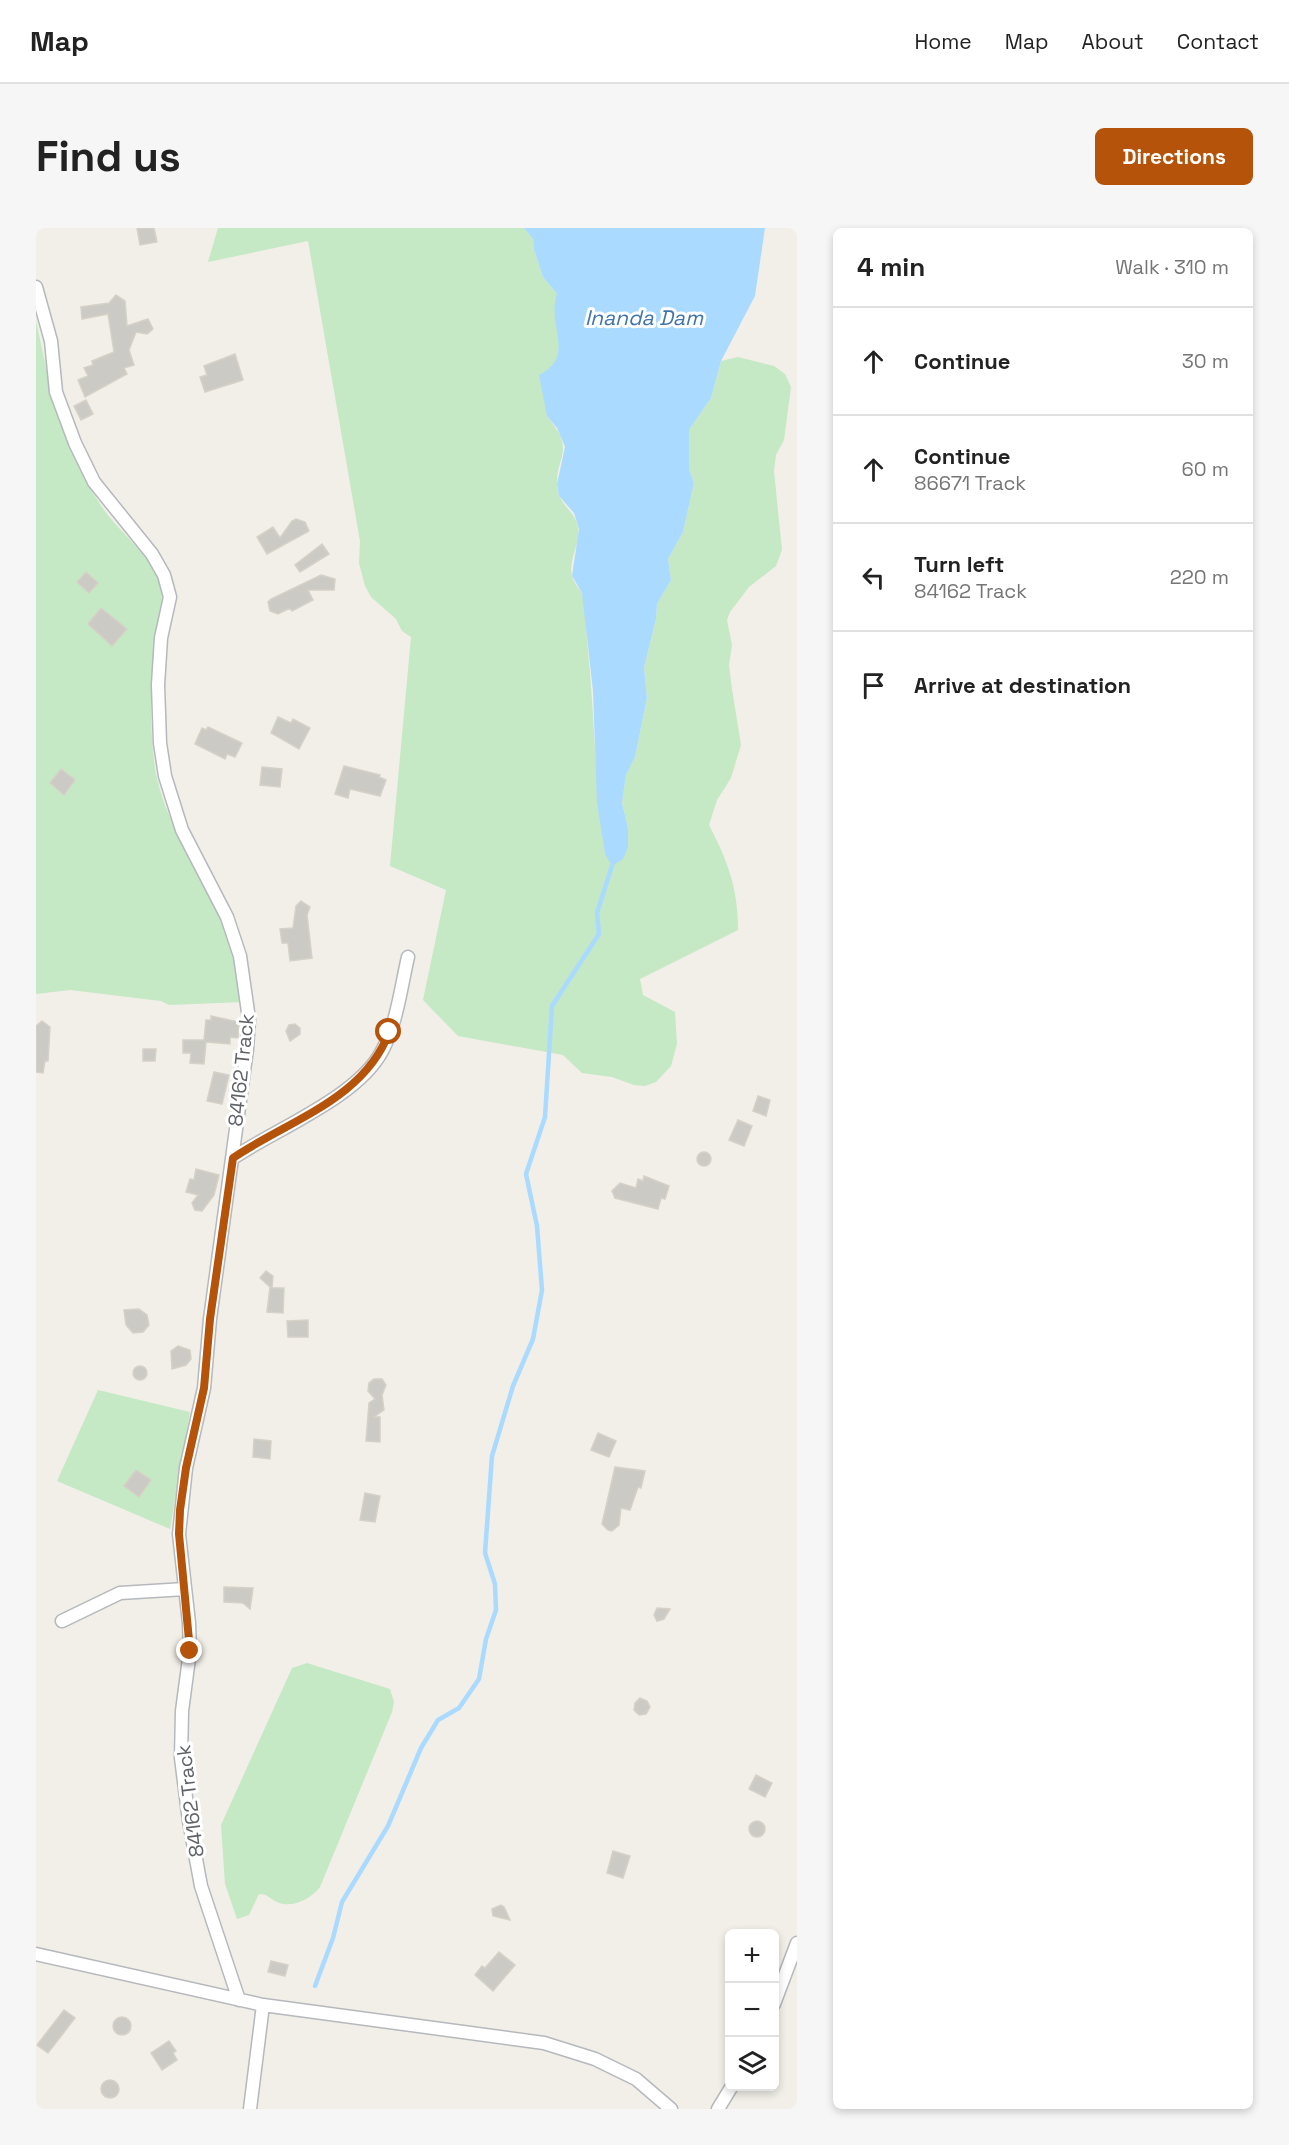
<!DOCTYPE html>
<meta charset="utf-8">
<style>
body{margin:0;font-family:"Space Grotesk",sans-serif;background:#f6f6f6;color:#222}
.controls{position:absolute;right:18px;bottom:18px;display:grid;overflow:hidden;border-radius:9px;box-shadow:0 3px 9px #0003}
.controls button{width:54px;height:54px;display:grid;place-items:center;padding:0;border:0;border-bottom:2px solid #e0e0e0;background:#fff;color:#222;font:30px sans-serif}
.stop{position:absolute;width:18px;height:18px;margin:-14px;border:4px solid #b45309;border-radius:50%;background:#fff}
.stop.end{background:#b45309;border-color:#fff;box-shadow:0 2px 6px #0008}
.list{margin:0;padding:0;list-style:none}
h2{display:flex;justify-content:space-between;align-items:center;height:78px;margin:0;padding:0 24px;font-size:26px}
h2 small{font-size:20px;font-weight:400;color:#767676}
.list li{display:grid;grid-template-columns:39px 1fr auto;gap:18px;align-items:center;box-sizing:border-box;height:108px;padding:0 24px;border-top:2px solid #e0e0e0}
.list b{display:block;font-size:22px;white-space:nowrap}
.list p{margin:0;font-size:20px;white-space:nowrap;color:#767676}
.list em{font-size:20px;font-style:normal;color:#767676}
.icon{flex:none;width:33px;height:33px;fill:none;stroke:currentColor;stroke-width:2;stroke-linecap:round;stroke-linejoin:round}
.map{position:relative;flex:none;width:761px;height:1881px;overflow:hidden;border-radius:9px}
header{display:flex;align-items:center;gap:36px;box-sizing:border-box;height:84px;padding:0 30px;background:#fff;border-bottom:2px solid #e0e0e0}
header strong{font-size:28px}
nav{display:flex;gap:33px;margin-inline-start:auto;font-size:21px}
.intro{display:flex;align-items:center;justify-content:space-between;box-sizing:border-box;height:144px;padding:0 36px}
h1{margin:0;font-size:42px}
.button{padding:15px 27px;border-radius:9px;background:#b45309;color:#fff;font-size:21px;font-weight:700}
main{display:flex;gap:36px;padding:0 36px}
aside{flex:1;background:#fff;border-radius:9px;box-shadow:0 3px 9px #0003}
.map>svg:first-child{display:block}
.green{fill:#c5e8c5}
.water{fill:#aadaff}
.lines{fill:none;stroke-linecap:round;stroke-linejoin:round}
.stream{stroke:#aadaff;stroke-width:4.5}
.building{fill:#cccac5;stroke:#d6d1c6;stroke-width:1.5}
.street-casing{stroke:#b5b8bc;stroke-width:15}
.street{stroke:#fff;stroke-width:12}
.route{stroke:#b45309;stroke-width:8}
.labels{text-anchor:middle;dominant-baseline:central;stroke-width:6;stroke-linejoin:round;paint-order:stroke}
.street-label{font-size:20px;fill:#5f6368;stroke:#fff}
.water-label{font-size:21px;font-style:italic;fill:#4174aa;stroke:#fff}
</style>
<header>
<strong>Map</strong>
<nav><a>Home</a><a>Map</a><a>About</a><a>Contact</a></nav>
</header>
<div class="intro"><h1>Find us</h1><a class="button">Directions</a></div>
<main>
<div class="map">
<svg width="761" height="1881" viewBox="0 0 761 1881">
<rect width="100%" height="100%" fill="#f1efe8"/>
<path class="green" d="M 182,0 L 488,0 L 497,11 L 498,22 L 507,49 L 521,66 L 524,127 L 515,140 L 511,188 C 543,227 516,228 522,264 C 525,277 539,284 542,299 C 545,314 532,332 536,348 C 537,355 545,361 547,368 C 550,383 550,398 551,413 C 559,484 558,555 569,626 L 592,600 L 586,575 L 590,547 L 599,529 L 611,470 L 608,440 L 620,391 L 621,376 L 635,352 L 632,331 L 647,304 L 658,255 L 653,241 L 653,202 L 675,170 L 685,133 L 702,129 L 738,138 L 749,146 L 755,159 L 748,212 L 740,227 L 738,243 L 746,322 L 740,338 L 713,359 L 694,384 L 691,392 L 696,417 L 693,437 L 696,461 L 705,517 L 695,550 L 681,572 L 673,597 C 692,634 702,660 702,702 L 604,751 L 607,767 L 639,784 L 641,816 L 635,838 L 620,854 L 609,858 L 598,857 L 576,849 L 546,845 L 527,827 L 422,808 L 387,772 L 410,662 L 354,638 L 375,409 L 366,403 L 360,391 L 335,369 L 329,358 L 323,335 L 324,313 L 272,13 L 172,34 Z
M 0,93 C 15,162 24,216 64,276 C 81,303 109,321 123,351 C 132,373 118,421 116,446 C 114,473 115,505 118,532 C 123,581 152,623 173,666 C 190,700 201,737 207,774 L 133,777 L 125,773 L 34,762 L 0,766 Z
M 62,1162 L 154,1184 L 134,1301 L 21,1253 Z
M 271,1435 L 354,1461 L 358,1474 L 356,1484 L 284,1659 C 275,1671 255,1681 241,1674 C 234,1671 232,1666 223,1666 L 213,1687 L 201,1691 L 189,1656 L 185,1597 L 256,1440 Z"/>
<path class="water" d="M 488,0 L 729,0 L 719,68 L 685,133 L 675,170 L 653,202 L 653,241 L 658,255 L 647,304 L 632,331 L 635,352 L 621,376 L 620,391 L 608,440 L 611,470 L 599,529 L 590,547 L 586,575 L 592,600 L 592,619 L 587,631 L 576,638 L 569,626 L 561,574 L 557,463 L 546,365 L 536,348 L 543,301 L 538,285 L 523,268 L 521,256 L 529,219 L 521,200 L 511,188 L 503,147 C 541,127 510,98 521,66 L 507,49 L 498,22 L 497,11 Z"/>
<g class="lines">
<path class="stream" d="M 279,1758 L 297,1710 L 306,1674 L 352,1598 L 385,1520 L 402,1492 L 423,1480 L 443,1451 L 450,1411 L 460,1382 L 459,1356 L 449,1325 L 456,1228 L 477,1158 L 497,1111 L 506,1062 L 501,998 L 490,946 L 509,889 L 516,778 L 563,706 L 561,685 L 576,638"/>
</g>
<path class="building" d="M 101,0 L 118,0 L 121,14 L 104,17 Z
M 80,67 L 89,73 L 91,98 L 112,91 L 117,101 L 111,106 L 100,104 L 93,122 L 98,137 L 88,140 L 91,146 L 49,169 L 42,152 L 52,148 L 48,140 L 57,137 L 56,133 L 78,124 L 72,86 L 46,91 L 45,79 L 73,75 Z
M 199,126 L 207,152 L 169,164 L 164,149 L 171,147 L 168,138 Z
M 50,172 L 57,186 L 45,192 L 38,178 Z
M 260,291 L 269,294 L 273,303 L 231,326 L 221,309 L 237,299 L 244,310 L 256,293 Z
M 286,316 L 293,326 L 264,344 L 259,337 Z
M 50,344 L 62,355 L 53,365 L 41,354 Z
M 285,347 L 299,351 L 298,362 L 272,362 L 277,372 L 256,383 L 254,380 L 242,386 L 234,383 L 232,374 L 235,371 Z
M 65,380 L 91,401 L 76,418 L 52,396 Z
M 242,489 L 255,495 L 257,491 L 274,500 L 263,521 L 235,505 Z
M 172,499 L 206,515 L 199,529 L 191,526 L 189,531 L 159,516 L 166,500 L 170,502 Z
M 308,538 L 344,547 L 343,549 L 350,552 L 344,568 L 314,561 L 312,570 L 299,566 Z
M 226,539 L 246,541 L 244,559 L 224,557 Z
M 25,541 L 39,552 L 28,567 L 14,555 Z
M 265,673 L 274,679 L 271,687 L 276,730 L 254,733 L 252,715 L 246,715 L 244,701 L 257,700 L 260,678 Z
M 175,788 L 203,794 L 202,810 L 194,809 L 194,816 L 170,814 L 168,836 L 154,835 L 155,825 L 147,825 L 147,812 L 168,812 L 170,792 L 175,792 Z
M 6,793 L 14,799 L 12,833 L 9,833 L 7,845 L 0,844 L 0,798 Z
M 259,796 L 264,800 L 264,806 L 254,813 L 250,803 L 253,797 Z
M 107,821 L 120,821 L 119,833 L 107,833 Z
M 178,844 L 193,847 L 186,876 L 171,873 Z
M 722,868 L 734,872 L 730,888 L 717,883 Z
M 702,892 L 716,898 L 708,918 L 693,912 Z
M661 931a7 7 0 1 1 14 0a7 7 0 1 1-14 0Z
M 160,941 L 183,947 L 178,967 L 166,983 L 159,982 L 156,975 L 162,967 L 150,964 L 154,951 L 158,952 Z
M 608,948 L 633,958 L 629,971 L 625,970 L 622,981 L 579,970 L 576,963 L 584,955 L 600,960 L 602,951 L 607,953 Z
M 230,1043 L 237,1048 L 236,1060 L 248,1060 L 247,1085 L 231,1084 L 234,1059 L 224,1050 Z
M 103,1081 L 111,1087 L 113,1097 L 107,1104 L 97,1105 L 90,1097 L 88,1082 Z
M 272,1092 L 272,1109 L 252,1109 L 251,1093 Z
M 142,1118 L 154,1122 L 155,1131 L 150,1137 L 136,1141 L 135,1123 Z
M97 1145a7 7 0 1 1 14 0a7 7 0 1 1-14 0Z
M 338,1151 L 346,1151 L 350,1157 L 346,1167 L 348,1182 L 338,1189 L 344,1189 L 344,1214 L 330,1213 L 333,1175 L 339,1171 L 332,1163 L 333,1155 Z
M 562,1205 L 580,1213 L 573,1229 L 555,1222 Z
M 218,1211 L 235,1213 L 234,1231 L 217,1229 Z
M 579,1239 L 609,1243 L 605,1260 L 602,1259 L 594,1282 L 585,1280 L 583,1297 L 576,1303 L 572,1302 L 566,1296 Z
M 100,1242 L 115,1252 L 103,1269 L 88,1258 Z
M 329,1265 L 344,1268 L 339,1294 L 324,1292 Z
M 188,1359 L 217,1360 L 214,1381 L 207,1375 L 188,1374 Z
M 621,1380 L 634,1381 L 628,1391 L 621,1393 L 618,1387 Z
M 604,1470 L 611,1473 L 614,1479 L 610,1486 L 603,1487 L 598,1482 L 599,1475 Z
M 720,1547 L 736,1555 L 729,1569 L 713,1561 Z
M713 1601a8 8 0 1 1 16 0a8 8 0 1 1-16 0Z
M 577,1623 L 594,1628 L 587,1650 L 571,1645 Z
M 465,1677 L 468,1679 L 474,1692 L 457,1688 L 456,1681 Z
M 463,1724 L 479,1737 L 457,1763 L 439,1747 L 446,1738 L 449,1740 Z
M 235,1733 L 252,1737 L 249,1748 L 232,1744 Z
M 28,1782 L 39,1790 L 12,1825 L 1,1817 Z
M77 1798a9 9 0 1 1 18 0a9 9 0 1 1-18 0Z
M 133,1813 L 140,1823 L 137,1825 L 141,1832 L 126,1842 L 115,1825 Z
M65 1861a9 9 0 1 1 18 0a9 9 0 1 1-18 0Z"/>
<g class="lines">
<g class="street-casing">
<path id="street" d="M 0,59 L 15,113 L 20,164 L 39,215 L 58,254 L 116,326 L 128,347 L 134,369 L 125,410 L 122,457 L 124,515 L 129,548 L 146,602 L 191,689 L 204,728 L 213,791 L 211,821 L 174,1091 L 168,1160 L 150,1240 L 143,1306 L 153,1395 L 154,1423 L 146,1483 L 145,1530 L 153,1593 L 165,1658 L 203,1772
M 197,930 C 240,901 322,869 346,823 C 361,795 365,759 372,729
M 26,1393 L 84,1365 L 149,1361
M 0,1726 L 227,1777 L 508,1815 L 559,1831 L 600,1851 L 635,1881
M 738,1776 L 761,1715
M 214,1881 L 227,1777
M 682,1881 L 696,1858"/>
</g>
<use href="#street" class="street"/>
</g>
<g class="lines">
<path class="route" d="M 154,1423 L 143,1306 L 144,1282 L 150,1240 L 168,1160 L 174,1091 L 197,930 C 251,893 329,871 353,804"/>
</g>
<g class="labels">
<g class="street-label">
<text transform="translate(205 842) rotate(-84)">84162 Track</text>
<text transform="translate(154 1573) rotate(-97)">84162 Track</text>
</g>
<g class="water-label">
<text x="608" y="89">Inanda Dam</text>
</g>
</g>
</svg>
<div class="controls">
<button>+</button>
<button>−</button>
<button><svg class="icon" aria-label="layers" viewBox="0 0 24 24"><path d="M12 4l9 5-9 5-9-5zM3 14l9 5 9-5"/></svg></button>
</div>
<div class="stop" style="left:353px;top:804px"></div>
<div class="stop end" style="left:154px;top:1423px"></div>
</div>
<aside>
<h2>4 min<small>Walk · 310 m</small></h2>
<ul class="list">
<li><svg class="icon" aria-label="ahead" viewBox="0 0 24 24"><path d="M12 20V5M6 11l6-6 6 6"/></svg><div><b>Continue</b></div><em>30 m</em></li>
<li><svg class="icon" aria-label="ahead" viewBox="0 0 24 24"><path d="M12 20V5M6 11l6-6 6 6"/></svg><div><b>Continue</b><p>86671 Track</p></div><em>60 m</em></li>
<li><svg class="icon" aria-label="left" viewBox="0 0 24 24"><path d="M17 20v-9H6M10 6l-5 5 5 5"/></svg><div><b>Turn left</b><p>84162 Track</p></div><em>220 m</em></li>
<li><svg class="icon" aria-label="arrive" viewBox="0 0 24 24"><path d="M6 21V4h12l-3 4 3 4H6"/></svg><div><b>Arrive at destination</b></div></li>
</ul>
</aside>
</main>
